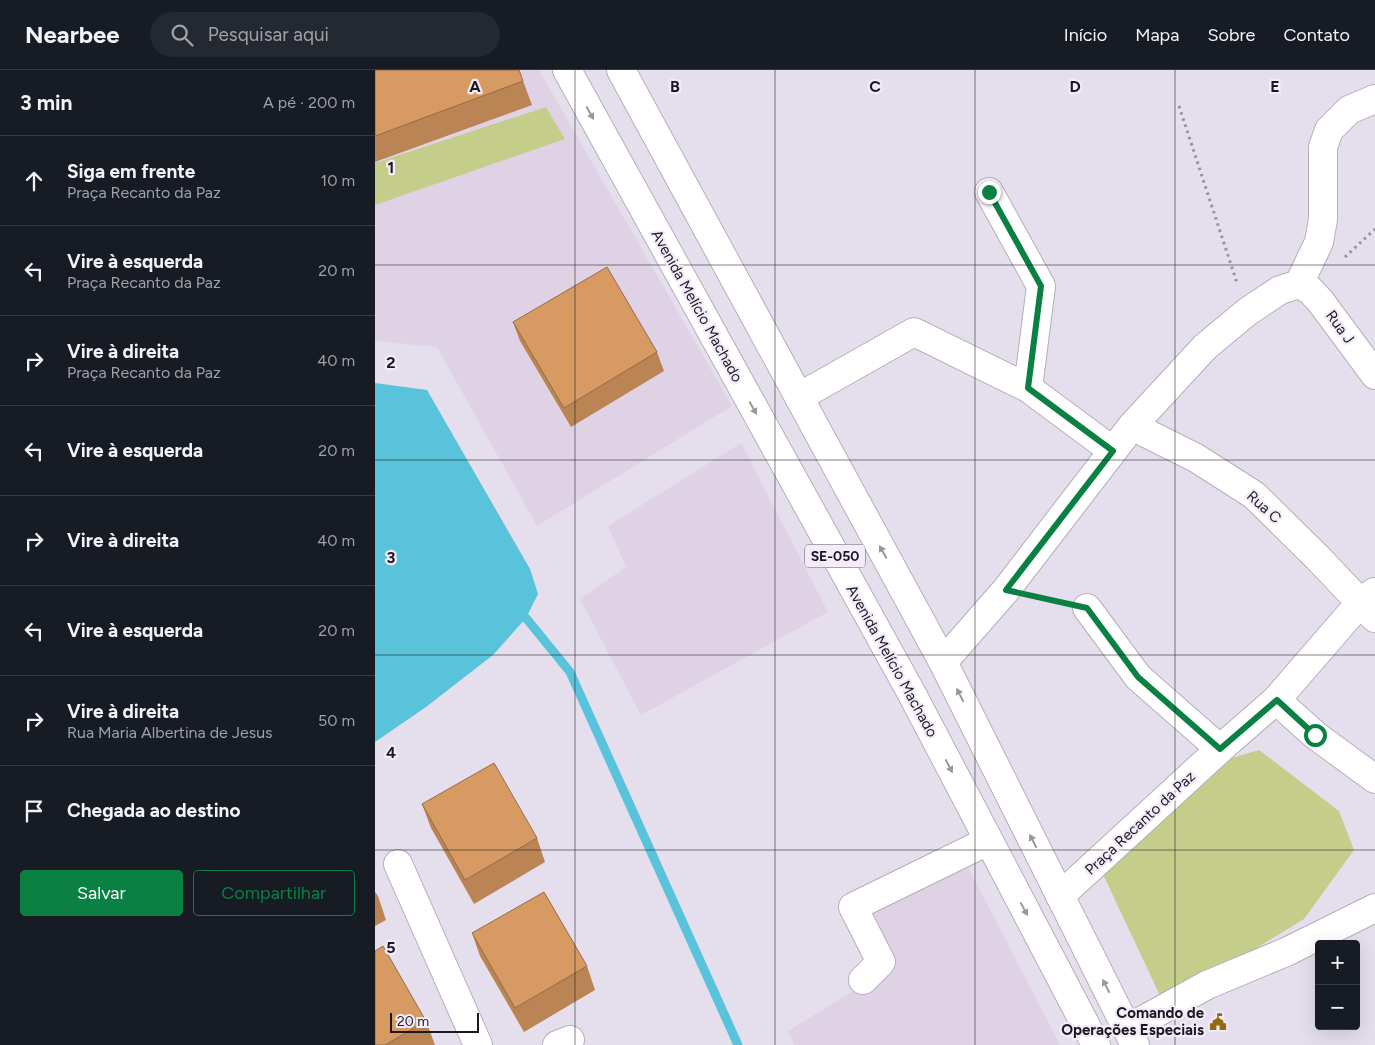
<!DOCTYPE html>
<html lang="pt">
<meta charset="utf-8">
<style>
body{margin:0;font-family:Figtree,sans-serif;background:#242831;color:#f1f3f6}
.controls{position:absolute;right:15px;bottom:15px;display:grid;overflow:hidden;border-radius:5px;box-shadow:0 5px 20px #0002}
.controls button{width:45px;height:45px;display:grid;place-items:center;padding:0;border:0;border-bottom:1px solid #363941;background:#171b24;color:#f1f3f6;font:25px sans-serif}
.scale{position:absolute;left:15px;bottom:12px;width:89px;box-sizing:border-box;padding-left:5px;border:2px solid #1b191e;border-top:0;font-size:14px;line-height:18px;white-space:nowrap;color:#1b191e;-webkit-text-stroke:4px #f3ebf9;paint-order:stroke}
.stop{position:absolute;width:15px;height:15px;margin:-11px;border:4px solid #0b8043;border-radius:50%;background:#fff}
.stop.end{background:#0b8043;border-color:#fff;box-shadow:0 1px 5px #0008}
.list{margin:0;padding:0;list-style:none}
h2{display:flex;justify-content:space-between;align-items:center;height:65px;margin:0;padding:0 20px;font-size:21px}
h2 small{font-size:16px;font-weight:400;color:#9ea1a6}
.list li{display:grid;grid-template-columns:32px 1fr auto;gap:15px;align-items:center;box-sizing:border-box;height:90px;padding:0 20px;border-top:1px solid #363941}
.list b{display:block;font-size:19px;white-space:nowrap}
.list p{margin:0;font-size:16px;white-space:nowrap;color:#9ea1a6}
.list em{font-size:16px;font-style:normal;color:#9ea1a6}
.actions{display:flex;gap:10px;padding:15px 20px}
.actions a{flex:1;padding:11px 0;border:1px solid #0b8043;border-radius:5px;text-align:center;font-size:18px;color:#0b8043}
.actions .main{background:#0b8043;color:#fff}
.icon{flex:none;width:28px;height:28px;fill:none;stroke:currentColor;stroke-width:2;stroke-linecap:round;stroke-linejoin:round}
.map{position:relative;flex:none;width:1000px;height:975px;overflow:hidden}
header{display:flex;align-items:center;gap:30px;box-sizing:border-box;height:70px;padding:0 25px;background:#171b24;border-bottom:1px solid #363941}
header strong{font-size:24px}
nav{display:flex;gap:28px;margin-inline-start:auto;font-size:18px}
.search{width:350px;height:45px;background:#242831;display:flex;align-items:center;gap:12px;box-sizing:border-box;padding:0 18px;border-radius:28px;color:#9ea1a6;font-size:19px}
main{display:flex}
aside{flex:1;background:#171b24}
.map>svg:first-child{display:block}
.commercial{fill:#e0d2e5}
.green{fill:#c4cd8a}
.water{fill:#59c3dc}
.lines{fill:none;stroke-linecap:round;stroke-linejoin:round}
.stream{stroke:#59c3dc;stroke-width:9}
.minor-casing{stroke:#b5aebc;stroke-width:30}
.major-casing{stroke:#b5aebc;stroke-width:30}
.path{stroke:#96919c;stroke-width:3;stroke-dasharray:2.5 4;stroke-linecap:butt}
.minor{stroke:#fff;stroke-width:28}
.major{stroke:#fff;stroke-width:28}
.wall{fill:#ba8455}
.building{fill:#d89a63;stroke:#976c45}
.oneway{fill:#98989a}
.route{stroke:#0b8043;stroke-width:6}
.grid{fill:none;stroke:#1b191e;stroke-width:1;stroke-opacity:0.55}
.labels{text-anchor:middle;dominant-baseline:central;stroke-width:4.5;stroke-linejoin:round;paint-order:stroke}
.shield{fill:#f3ebf9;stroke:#5c5860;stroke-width:1}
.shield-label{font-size:14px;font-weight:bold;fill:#1b191e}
.street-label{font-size:15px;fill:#1b191e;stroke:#f3ebf9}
.poi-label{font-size:15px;font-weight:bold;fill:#1b191e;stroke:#f3ebf9;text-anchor:end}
.grid-label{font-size:16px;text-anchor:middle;font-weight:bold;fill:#1b191e;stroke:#f3ebf9;stroke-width:4.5;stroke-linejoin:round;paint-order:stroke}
</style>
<header>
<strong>Nearbee</strong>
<div class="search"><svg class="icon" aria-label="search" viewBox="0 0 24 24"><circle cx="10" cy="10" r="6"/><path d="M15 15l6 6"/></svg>Pesquisar aqui</div>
<nav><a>Início</a><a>Mapa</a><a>Sobre</a><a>Contato</a></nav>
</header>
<main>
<aside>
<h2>3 min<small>A pé · 200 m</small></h2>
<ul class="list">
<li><svg class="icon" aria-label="ahead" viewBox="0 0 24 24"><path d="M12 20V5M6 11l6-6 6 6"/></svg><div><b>Siga em frente</b><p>Praça Recanto da Paz</p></div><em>10 m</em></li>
<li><svg class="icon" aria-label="left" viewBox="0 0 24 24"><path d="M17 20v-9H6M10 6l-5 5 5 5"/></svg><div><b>Vire à esquerda</b><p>Praça Recanto da Paz</p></div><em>20 m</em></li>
<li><svg class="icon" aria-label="right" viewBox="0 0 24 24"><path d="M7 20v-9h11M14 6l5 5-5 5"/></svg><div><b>Vire à direita</b><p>Praça Recanto da Paz</p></div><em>40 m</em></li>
<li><svg class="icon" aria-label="left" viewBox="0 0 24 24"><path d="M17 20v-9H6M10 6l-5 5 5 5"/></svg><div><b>Vire à esquerda</b></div><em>20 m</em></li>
<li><svg class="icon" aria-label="right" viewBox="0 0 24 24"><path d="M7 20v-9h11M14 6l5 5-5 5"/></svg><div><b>Vire à direita</b></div><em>40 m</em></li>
<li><svg class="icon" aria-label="left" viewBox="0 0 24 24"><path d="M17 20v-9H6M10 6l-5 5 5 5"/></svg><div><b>Vire à esquerda</b></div><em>20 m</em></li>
<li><svg class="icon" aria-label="right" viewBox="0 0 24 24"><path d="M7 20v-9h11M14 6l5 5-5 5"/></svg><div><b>Vire à direita</b><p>Rua Maria Albertina de Jesus</p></div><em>50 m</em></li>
<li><svg class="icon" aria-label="arrive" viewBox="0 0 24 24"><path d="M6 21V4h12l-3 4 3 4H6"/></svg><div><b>Chegada ao destino</b></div></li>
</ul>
<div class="actions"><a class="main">Salvar</a><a>Compartilhar</a></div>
</aside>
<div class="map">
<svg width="1000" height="975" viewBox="0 0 1000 975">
<rect width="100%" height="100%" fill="#e5deec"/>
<path class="commercial" d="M 54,0 L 164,0 L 357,336 L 162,456 L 62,277 L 0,271 L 0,19 Z
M 366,373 L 453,542 L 266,645 L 205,529 L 251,497 L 233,456 Z
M 590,791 L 685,975 L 419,975 L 413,961 L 522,894 L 492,841 Z"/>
<path class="green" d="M 171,37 L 190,69 L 0,135 L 0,93 Z
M 884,680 L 964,741 L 979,780 L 929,849 L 789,934 L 726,800 L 857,688 Z"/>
<path class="water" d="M 0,313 L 52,320 L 155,499 L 163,524 L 151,548 L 118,585 L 51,637 L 0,672 Z"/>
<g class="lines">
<path class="stream" d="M 151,548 L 195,602 L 363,975"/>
<g class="minor-casing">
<path id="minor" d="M 614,122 L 666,216 L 653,318
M 924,214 L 935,220 L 946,232 L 1000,305
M 424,327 L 539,262 L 653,318 L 738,381
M 757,356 L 821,388 L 879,425 L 942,487 L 1000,548
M 712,538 L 763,607 L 845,679
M 568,592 L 631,520 L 757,356 L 830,277 L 872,242 L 905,220 L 924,214 L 944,172 L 948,149 L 948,77 L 954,60 L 974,40 L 1000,29
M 901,630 L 985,533 L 999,522
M 23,794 L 103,975
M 685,826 L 845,679 L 901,630 L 940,665 L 1000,709
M 488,910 L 506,892 L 478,837 L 613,771
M 752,959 L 832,915 L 911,882 L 1000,838
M 182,975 L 195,970"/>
</g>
<g class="major-casing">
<path id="major" d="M 192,0 L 537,624 L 721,975
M 246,0 L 568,592 L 760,975"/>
</g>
<path class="path" d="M 804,36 L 862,213
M 970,187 L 1000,159
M 661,527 L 684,532"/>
<use href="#minor" class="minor"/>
<use href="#major" class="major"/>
</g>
<path class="wall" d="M 0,0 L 144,0 L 157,35 L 0,92 Z
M 138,252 L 282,282 L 289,301 L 196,357 L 145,271 Z
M 47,734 L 162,768 L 170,792 L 99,834 L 56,758 Z
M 0,822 L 3,826 L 11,850 L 0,856 Z
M 97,863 L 212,896 L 220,920 L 149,962 L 105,886 Z
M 51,951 L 60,975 L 0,975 Z"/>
<path class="building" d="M 0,0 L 144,0 L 148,11 L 0,66 Z
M 232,197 L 282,282 L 189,338 L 138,252 Z
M 119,693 L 162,768 L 90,810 L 47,734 Z
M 169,822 L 212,896 L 140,938 L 97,863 Z
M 8,876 L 51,951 L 10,975 L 0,975 L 0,881 Z"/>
<defs><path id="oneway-solid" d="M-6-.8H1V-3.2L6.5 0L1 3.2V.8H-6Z" transform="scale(1.25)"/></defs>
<g class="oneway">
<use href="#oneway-solid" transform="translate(215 43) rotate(61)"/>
<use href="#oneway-solid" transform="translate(378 338) rotate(61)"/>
<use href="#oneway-solid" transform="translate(508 482) rotate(-119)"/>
<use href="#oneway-solid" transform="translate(585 625) rotate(-117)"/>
<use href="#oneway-solid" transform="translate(574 696) rotate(62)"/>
<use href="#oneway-solid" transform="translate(658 771) rotate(-117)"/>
<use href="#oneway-solid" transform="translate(649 839) rotate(62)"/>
<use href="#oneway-solid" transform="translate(731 916) rotate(-117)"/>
</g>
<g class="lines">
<path class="route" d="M 614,122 L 666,216 L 653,318 L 738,381 L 631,520 L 712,538 L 763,607 L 845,679 L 902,630 L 940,665"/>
</g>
<path class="grid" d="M 200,0 L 200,975M 400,0 L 400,975M 600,0 L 600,975M 800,0 L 800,975M 0,195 L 1000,195M 0,390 L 1000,390M 0,585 L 1000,585M 0,780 L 1000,780"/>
<defs>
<g id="civic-bare" transform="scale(1.35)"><path d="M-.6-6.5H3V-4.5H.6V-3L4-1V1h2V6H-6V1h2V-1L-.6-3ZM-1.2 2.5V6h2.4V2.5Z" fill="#906b10" stroke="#f3ebf9" stroke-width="2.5" paint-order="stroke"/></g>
</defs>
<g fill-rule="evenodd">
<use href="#civic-bare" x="843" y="952"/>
</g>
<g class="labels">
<rect class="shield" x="430" y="474.5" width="60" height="23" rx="4"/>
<g class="shield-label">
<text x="460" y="486">SE-050</text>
</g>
<g class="street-label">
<text transform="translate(322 236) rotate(61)">Avenida Melício Machado</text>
<text transform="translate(965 257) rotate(54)">Rua J</text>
<text transform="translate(889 437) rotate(42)">Rua C</text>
<text transform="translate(517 591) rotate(61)">Avenida Melício Machado</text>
<text transform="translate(765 753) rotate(-43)">Praça Recanto da Paz</text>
</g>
<g class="poi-label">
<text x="829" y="943">Comando de<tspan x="829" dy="17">Operações Especiais</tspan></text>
</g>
</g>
<g class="grid-label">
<text x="100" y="22">A</text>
<text x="300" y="22">B</text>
<text x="500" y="22">C</text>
<text x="700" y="22">D</text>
<text x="900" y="22">E</text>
<text x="16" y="103">1</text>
<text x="16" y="298">2</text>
<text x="16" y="493">3</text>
<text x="16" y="688">4</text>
<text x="16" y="883">5</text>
</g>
</svg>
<div class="controls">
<button>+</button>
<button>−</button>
</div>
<div class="scale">20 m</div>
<div class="stop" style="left:940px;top:665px"></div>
<div class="stop end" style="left:614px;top:122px"></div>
</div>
</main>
